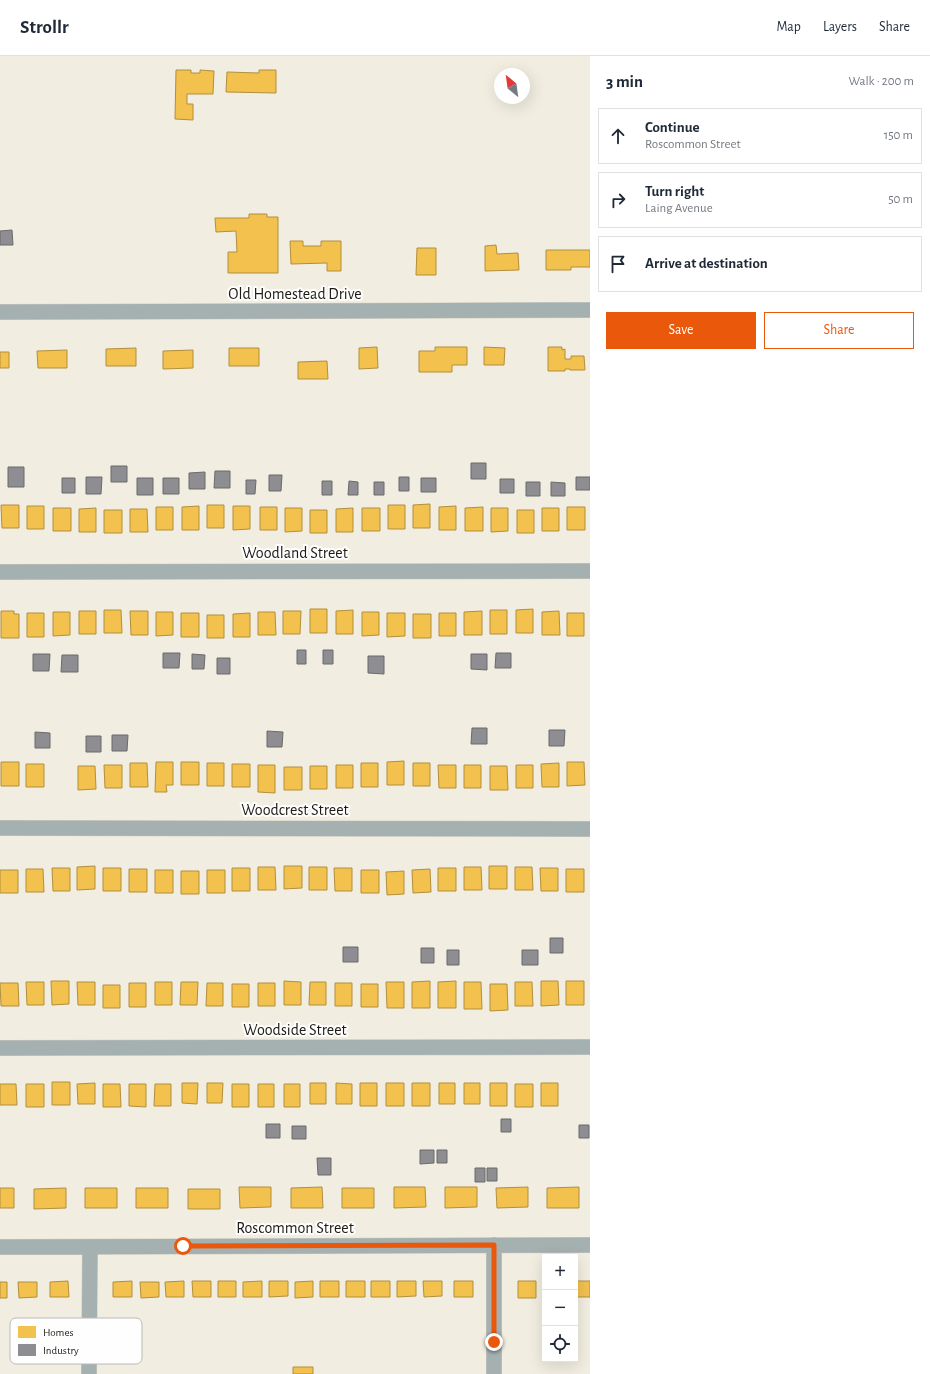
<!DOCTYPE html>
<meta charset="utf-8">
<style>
body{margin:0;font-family:"Alegreya Sans",sans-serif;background:#f2f2f3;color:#1f2937}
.controls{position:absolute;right:12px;bottom:12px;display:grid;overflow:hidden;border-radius:0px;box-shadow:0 4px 16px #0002}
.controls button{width:36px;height:36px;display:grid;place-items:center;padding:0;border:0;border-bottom:1px solid #e0e1e3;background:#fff;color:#1f2937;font:20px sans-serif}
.compass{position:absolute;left:494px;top:12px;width:36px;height:36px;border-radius:50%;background:#fff;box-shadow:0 4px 16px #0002;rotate:331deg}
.stop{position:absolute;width:12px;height:12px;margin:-9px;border:3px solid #ea580c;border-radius:50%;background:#fff}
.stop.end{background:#ea580c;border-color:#fff;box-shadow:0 1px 4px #0008}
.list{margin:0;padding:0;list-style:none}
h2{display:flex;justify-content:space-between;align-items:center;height:52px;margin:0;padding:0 16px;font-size:17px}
h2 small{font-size:13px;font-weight:400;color:#747a83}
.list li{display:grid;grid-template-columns:26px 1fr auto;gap:12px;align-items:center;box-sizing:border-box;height:56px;margin:0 8px 8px;padding:0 8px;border:1px solid #e0e1e3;border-radius:0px}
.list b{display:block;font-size:15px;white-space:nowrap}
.list p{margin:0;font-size:13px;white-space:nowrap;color:#747a83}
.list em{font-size:13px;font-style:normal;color:#747a83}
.actions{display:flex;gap:8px;padding:12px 16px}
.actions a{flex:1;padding:9px 0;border:1px solid #ea580c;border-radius:0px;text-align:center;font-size:14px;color:#ea580c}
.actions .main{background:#ea580c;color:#fff}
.icon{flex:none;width:22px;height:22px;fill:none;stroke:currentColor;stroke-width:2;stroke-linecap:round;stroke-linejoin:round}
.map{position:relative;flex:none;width:590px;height:1318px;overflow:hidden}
header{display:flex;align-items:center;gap:24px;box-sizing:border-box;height:56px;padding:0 20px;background:#fff;border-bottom:1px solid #e0e1e3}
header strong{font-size:19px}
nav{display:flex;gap:22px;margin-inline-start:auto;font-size:14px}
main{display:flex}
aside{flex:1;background:#fff}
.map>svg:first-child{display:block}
.homes{fill:#f2c14e;stroke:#b28f3c}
.industry{fill:#8d8d92;stroke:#6b6b6c}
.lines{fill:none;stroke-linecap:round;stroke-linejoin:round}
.minor-casing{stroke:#cdcbc1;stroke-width:16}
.minor{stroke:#a5b0b0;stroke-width:15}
.route{stroke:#ea580c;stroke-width:5}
.labels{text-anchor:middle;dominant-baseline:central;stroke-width:4;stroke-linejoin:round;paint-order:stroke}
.street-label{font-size:16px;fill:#1d1b12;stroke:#fefefe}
.key{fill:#fefefe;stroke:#babab7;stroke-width:1}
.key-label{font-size:11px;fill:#1d1b12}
</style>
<header>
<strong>Strollr</strong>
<nav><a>Map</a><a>Layers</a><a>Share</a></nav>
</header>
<main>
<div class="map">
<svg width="590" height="1318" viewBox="0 0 590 1318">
<rect width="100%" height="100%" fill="#f1ede0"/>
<path class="homes" d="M 176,14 L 191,14 L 191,17 L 200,17 L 200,14 L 214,15 L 213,38 L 187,38 L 187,48 L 193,48 L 193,64 L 175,63 Z
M 259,14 L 276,14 L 276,37 L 226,36 L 227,16 L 259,17 Z
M 249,158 L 267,158 L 267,161 L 278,161 L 278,217 L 228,217 L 228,196 L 237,196 L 236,175 L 216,176 L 215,162 L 249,162 Z
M 290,185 L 303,185 L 303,190 L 321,190 L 321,185 L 341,185 L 341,215 L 327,215 L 327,207 L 291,208 Z
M 496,189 L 497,198 L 518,197 L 519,214 L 485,215 L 485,190 Z
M 417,192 L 436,192 L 436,219 L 416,219 Z
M 546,194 L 590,194 L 590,211 L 571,211 L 571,214 L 546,214 Z
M 377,291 L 378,312 L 359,313 L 359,292 Z
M 435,291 L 467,291 L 467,309 L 452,309 L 452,316 L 419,316 L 419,295 L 435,295 Z
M 484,291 L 505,292 L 504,309 L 484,309 Z
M 548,291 L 562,291 L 562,294 L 565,293 L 565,303 L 571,303 L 571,300 L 584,300 L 585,314 L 570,314 L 570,313 L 565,313 L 565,315 L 548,315 Z
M 136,292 L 136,310 L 106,310 L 106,293 Z
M 229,292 L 259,292 L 259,310 L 229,310 Z
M 67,294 L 67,312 L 38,312 L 37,295 Z
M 193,294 L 193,312 L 163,313 L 163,295 Z
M 0,296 L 9,296 L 9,312 L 0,312 Z
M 327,305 L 328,323 L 298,323 L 298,306 Z
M 430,448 L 430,472 L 413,472 L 413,449 Z
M 1,449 L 19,449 L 19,472 L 2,472 Z
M 207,449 L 224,449 L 224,472 L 207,472 Z
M 388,449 L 405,449 L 405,473 L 388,473 Z
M 27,450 L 44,450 L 44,473 L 27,473 Z
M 199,450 L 199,474 L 182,474 L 182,451 Z
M 233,450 L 250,450 L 250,473 L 233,474 Z
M 456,450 L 456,474 L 439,474 L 439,451 Z
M 156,451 L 173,451 L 173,474 L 156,474 Z
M 260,451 L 277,451 L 277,474 L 260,474 Z
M 483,451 L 483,475 L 465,475 L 465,452 Z
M 567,451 L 585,451 L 585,474 L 567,474 Z
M 53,452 L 71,452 L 71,475 L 53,475 Z
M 96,452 L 96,476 L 79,476 L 79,453 Z
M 285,452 L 302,452 L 302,475 L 285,476 Z
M 353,452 L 353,476 L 336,476 L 336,453 Z
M 362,452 L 380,452 L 380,475 L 362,475 Z
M 491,452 L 508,452 L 508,475 L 491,476 Z
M 542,452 L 559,452 L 559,475 L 542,475 Z
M 130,453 L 147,453 L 148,476 L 130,476 Z
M 104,454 L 122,454 L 122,477 L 104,477 Z
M 310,454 L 327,454 L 327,477 L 310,477 Z
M 517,454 L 534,454 L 534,477 L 517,477 Z
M 310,553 L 327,553 L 327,577 L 310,577 Z
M 533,553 L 533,577 L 516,577 L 516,554 Z
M 104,554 L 121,554 L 122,577 L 104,577 Z
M 353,554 L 353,578 L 336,578 L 336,555 Z
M 490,554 L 507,554 L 507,578 L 490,578 Z
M 1,555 L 14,555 L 14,558 L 19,558 L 19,582 L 1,582 Z
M 79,555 L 96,555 L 96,578 L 79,578 Z
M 130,555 L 148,555 L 148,579 L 131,579 Z
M 283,555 L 301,555 L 300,578 L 283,578 Z
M 482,555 L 482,579 L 464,579 L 464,556 Z
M 559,555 L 560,579 L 542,579 L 542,556 Z
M 53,556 L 70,556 L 70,579 L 53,580 Z
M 156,556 L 173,556 L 173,579 L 156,580 Z
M 258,556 L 275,556 L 276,579 L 258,579 Z
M 362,556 L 379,556 L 379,579 L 362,580 Z
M 27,557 L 44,557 L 44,581 L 27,581 Z
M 181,557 L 199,557 L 199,581 L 181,581 Z
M 250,557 L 250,581 L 233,581 L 233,558 Z
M 387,557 L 405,557 L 405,580 L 387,581 Z
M 439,557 L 456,557 L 456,580 L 439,580 Z
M 567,557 L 584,557 L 584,580 L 567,580 Z
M 413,558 L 431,558 L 431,582 L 413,582 Z
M 207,559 L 224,559 L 224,582 L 207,582 Z
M 404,705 L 404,729 L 387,729 L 387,706 Z
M 1,706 L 19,706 L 19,730 L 1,730 Z
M 156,706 L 173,706 L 173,729 L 166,729 L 167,736 L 155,736 Z
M 181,706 L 199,706 L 199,729 L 181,729 Z
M 567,706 L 584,706 L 585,729 L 567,730 Z
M 130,707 L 147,707 L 148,731 L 130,731 Z
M 207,707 L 224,707 L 224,730 L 207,730 Z
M 361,707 L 378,707 L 378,731 L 361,731 Z
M 413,707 L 430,707 L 430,730 L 413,730 Z
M 559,707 L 559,731 L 542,731 L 541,708 Z
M 26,708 L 44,708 L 44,731 L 26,731 Z
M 232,708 L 250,708 L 250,731 L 232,731 Z
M 104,709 L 122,709 L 122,732 L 105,732 Z
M 258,709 L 275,709 L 275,737 L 258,736 Z
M 336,709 L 353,709 L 353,732 L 336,732 Z
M 438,709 L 456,709 L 456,732 L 439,732 Z
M 464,709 L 481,709 L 481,732 L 464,732 Z
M 516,709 L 533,709 L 533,732 L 516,732 Z
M 78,710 L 95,710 L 96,733 L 78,734 Z
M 310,710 L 327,710 L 327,733 L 310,733 Z
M 490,710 L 507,710 L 508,734 L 490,734 Z
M 284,711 L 302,711 L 302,734 L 284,734 Z
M 95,810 L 95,833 L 77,834 L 77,811 Z
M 284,810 L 302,810 L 302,832 L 284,833 Z
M 489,810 L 507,810 L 507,833 L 489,833 Z
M 258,811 L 275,811 L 276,834 L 258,834 Z
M 309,811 L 327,811 L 327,834 L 309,834 Z
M 464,811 L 481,811 L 482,834 L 464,834 Z
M 515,811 L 532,811 L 533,834 L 515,834 Z
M 52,812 L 70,812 L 70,835 L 53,835 Z
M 103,812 L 121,812 L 121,835 L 103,835 Z
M 232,812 L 250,812 L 250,835 L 232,835 Z
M 334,812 L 352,812 L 352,835 L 335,835 Z
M 438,812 L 456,812 L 456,835 L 438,835 Z
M 540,812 L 558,812 L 558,835 L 541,835 Z
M 26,813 L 43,813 L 44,836 L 26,836 Z
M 129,813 L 147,813 L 147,836 L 129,836 Z
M 430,813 L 431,836 L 413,837 L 412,814 Z
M 566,813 L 584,813 L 584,836 L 566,836 Z
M 0,814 L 18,814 L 18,837 L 0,837 Z
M 155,814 L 173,814 L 173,837 L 155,837 Z
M 207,814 L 225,814 L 225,837 L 207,837 Z
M 361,814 L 379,814 L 379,837 L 361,837 Z
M 181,815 L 199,815 L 199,838 L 181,838 Z
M 404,815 L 404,838 L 387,839 L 386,816 Z
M 51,925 L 69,925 L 69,948 L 52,949 Z
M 284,925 L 301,926 L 301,949 L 284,949 Z
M 430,925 L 430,952 L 412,952 L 412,926 Z
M 456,925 L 456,952 L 438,952 L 438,926 Z
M 541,925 L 558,925 L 559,949 L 541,950 Z
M 566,925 L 584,925 L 584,949 L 566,949 Z
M 26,926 L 44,926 L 44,949 L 27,949 Z
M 77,926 L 95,926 L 95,949 L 78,949 Z
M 155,926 L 172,926 L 172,949 L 155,949 Z
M 181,926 L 198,926 L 197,949 L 180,949 Z
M 310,926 L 326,926 L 326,949 L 309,949 Z
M 386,926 L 404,926 L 404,952 L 387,952 Z
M 464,926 L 481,926 L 482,953 L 464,953 Z
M 515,926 L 532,926 L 533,950 L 515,950 Z
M 0,927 L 18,927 L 19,950 L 1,950 Z
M 129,927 L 146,927 L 146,951 L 129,951 Z
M 207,927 L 223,927 L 223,950 L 206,950 Z
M 258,927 L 275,927 L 275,950 L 258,950 Z
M 335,927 L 352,927 L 352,950 L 335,950 Z
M 232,928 L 249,928 L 249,951 L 232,951 Z
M 361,928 L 378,928 L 378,951 L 361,951 Z
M 490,928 L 507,928 L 508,954 L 490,955 Z
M 103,929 L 120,929 L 120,952 L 103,952 Z
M 52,1026 L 70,1026 L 70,1049 L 52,1049 Z
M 95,1027 L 95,1048 L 78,1048 L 77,1028 Z
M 182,1027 L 198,1027 L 197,1048 L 182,1047 Z
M 207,1027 L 223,1027 L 222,1047 L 207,1047 Z
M 310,1027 L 326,1027 L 326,1048 L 310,1048 Z
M 336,1027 L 352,1028 L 352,1048 L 336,1048 Z
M 360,1027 L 377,1027 L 377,1050 L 360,1050 Z
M 386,1027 L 404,1027 L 404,1050 L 386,1050 Z
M 412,1027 L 430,1027 L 430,1050 L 412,1050 Z
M 439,1027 L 455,1027 L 455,1048 L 439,1048 Z
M 464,1027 L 480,1027 L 480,1048 L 464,1048 Z
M 490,1027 L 507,1027 L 507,1050 L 490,1050 Z
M 541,1027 L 558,1027 L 558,1050 L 541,1050 Z
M 0,1028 L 16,1028 L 17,1049 L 0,1049 Z
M 26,1028 L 44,1028 L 44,1051 L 26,1051 Z
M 103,1028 L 120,1028 L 121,1051 L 103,1051 Z
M 129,1028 L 146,1028 L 146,1051 L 129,1050 Z
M 155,1028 L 171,1028 L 171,1050 L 154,1050 Z
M 232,1028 L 249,1028 L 249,1051 L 232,1051 Z
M 258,1028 L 274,1028 L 274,1051 L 258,1051 Z
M 284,1028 L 300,1028 L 300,1051 L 284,1051 Z
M 515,1028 L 533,1028 L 533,1051 L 515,1051 Z
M 239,1131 L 271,1131 L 271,1151 L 240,1152 Z
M 322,1131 L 323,1152 L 291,1152 L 291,1132 Z
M 394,1131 L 425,1131 L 426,1151 L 394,1152 Z
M 445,1131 L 477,1131 L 477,1151 L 445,1152 Z
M 528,1131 L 528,1151 L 497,1152 L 496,1132 Z
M 579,1131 L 579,1152 L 547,1152 L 547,1132 Z
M 0,1132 L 14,1132 L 14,1152 L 0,1152 Z
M 66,1132 L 66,1152 L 34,1153 L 34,1133 Z
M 85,1132 L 117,1132 L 117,1152 L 85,1152 Z
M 136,1132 L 168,1132 L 168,1152 L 136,1152 Z
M 342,1132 L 374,1132 L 374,1152 L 342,1152 Z
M 188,1133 L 220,1133 L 220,1153 L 188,1153 Z
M 68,1225 L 69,1241 L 50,1241 L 50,1226 Z
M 132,1225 L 132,1241 L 113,1241 L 113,1226 Z
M 184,1225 L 184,1241 L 166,1241 L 165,1226 Z
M 192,1225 L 211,1225 L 211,1241 L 193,1241 Z
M 218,1225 L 236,1225 L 236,1241 L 218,1241 Z
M 262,1225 L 262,1241 L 243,1241 L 243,1226 Z
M 269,1225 L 288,1225 L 288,1240 L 269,1241 Z
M 313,1225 L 313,1241 L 295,1242 L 295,1226 Z
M 320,1225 L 339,1225 L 339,1241 L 320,1241 Z
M 346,1225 L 365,1225 L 365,1241 L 346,1241 Z
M 371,1225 L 390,1225 L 390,1241 L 371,1241 Z
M 397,1225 L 416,1225 L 416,1240 L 397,1241 Z
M 423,1225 L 442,1225 L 442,1240 L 424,1241 Z
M 454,1225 L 473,1225 L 473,1241 L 454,1241 Z
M 518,1225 L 536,1225 L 536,1242 L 518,1242 Z
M 576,1225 L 590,1225 L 590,1241 L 576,1241 Z
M 0,1226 L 7,1226 L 7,1242 L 0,1242 Z
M 18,1226 L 37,1226 L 37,1241 L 19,1242 Z
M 140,1226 L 159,1226 L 159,1241 L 141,1242 Z
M 293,1311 L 313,1311 L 313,1318 L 293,1318 Z"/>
<path class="industry" d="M 12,174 L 13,189 L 0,189 L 0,175 Z
M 471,407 L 486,407 L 486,423 L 471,423 Z
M 111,410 L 127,410 L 127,426 L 111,426 Z
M 8,411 L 24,411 L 24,431 L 8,431 Z
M 215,415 L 230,415 L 230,432 L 214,432 Z
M 205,416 L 205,433 L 189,433 L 189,417 Z
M 269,419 L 282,419 L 281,435 L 269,435 Z
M 86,421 L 102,421 L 101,438 L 86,438 Z
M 399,421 L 409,421 L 409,435 L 399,435 Z
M 576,421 L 590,421 L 590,434 L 576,434 Z
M 62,422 L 75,422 L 75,437 L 62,437 Z
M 137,422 L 153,422 L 153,439 L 137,439 Z
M 163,422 L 179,422 L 179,438 L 163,438 Z
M 421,422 L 436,422 L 436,436 L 421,436 Z
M 500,423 L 514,423 L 514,437 L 500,437 Z
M 246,424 L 256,424 L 255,438 L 246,438 Z
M 322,425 L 332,425 L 332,439 L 322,439 Z
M 349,425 L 358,426 L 358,439 L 348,439 Z
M 374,426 L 384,426 L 384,439 L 374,439 Z
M 526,426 L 540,426 L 540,440 L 526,440 Z
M 551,426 L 565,427 L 565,440 L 551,440 Z
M 297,594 L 306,594 L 306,608 L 297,608 Z
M 323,594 L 333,594 L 333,608 L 323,608 Z
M 163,597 L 180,597 L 179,612 L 163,612 Z
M 496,597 L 511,597 L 511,612 L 495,612 Z
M 33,598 L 50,598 L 49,615 L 33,615 Z
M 192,598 L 205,599 L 204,613 L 192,613 Z
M 471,598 L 487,598 L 487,614 L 471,613 Z
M 62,599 L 78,599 L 78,616 L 61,616 Z
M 368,600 L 384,600 L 384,618 L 368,617 Z
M 217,602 L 230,602 L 230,618 L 217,618 Z
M 472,672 L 487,672 L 487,688 L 471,688 Z
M 549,674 L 565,674 L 564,690 L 549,690 Z
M 267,675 L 283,676 L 282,691 L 267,691 Z
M 35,676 L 50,677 L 50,692 L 35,692 Z
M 112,679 L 128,679 L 127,695 L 112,695 Z
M 86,680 L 101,680 L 101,696 L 86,696 Z
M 550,882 L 563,882 L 563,897 L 550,897 Z
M 343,891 L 358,891 L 358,906 L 343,906 Z
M 421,892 L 434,892 L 434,907 L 421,907 Z
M 447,894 L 459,894 L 459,909 L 447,909 Z
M 522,894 L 538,894 L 538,909 L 522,909 Z
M 501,1063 L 511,1063 L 511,1076 L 501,1076 Z
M 266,1068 L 280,1068 L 280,1082 L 266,1082 Z
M 579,1069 L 589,1069 L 589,1082 L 579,1082 Z
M 292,1070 L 306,1070 L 306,1083 L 292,1083 Z
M 420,1094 L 434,1094 L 434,1107 L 420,1108 Z
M 437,1094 L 447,1094 L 447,1107 L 437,1107 Z
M 317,1102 L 331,1102 L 331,1119 L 318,1119 Z
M 475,1112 L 485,1112 L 485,1126 L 475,1126 Z
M 487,1112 L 497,1112 L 497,1125 L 487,1125 Z"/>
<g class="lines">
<g class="minor-casing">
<path id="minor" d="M 0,256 L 590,254
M 0,516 L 590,515
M 0,772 L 590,773
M 0,992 L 590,991
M 0,1191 L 590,1189
M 89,1318 L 90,1191
M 494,1318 L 494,1189"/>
</g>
<use href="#minor" class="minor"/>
</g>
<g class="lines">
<path class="route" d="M 183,1190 L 494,1189 L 494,1286"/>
</g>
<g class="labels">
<g class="street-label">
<text x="295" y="238">Old Homestead Drive</text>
<text x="295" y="497">Woodland Street</text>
<text x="295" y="754">Woodcrest Street</text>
<text x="295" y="974">Woodside Street</text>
<text x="295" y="1172">Roscommon Street</text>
</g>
</g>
<rect x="10" y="1262" width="132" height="46" rx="6" class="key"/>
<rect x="18" y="1270" width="18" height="12" fill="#f2c14e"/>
<rect x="18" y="1288" width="18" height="12" fill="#8d8d92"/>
<g class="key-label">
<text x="43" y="1280">Homes</text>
<text x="43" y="1298">Industry</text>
</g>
</svg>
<div class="controls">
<button>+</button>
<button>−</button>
<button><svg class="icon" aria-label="locate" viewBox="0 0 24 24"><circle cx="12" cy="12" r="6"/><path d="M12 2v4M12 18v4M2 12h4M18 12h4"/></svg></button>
</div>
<svg class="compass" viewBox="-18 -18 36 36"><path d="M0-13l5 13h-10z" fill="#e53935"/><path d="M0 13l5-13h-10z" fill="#747a83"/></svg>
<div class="stop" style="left:183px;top:1190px"></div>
<div class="stop end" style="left:494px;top:1286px"></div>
</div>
<aside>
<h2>3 min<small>Walk · 200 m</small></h2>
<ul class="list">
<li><svg class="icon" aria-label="ahead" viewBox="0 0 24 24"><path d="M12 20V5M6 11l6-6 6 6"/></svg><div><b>Continue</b><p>Roscommon Street</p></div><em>150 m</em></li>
<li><svg class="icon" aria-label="right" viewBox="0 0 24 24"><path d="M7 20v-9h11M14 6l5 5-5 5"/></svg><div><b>Turn right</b><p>Laing Avenue</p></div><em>50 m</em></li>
<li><svg class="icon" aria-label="arrive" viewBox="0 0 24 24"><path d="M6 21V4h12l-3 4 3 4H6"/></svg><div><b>Arrive at destination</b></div></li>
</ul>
<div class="actions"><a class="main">Save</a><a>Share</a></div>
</aside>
</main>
